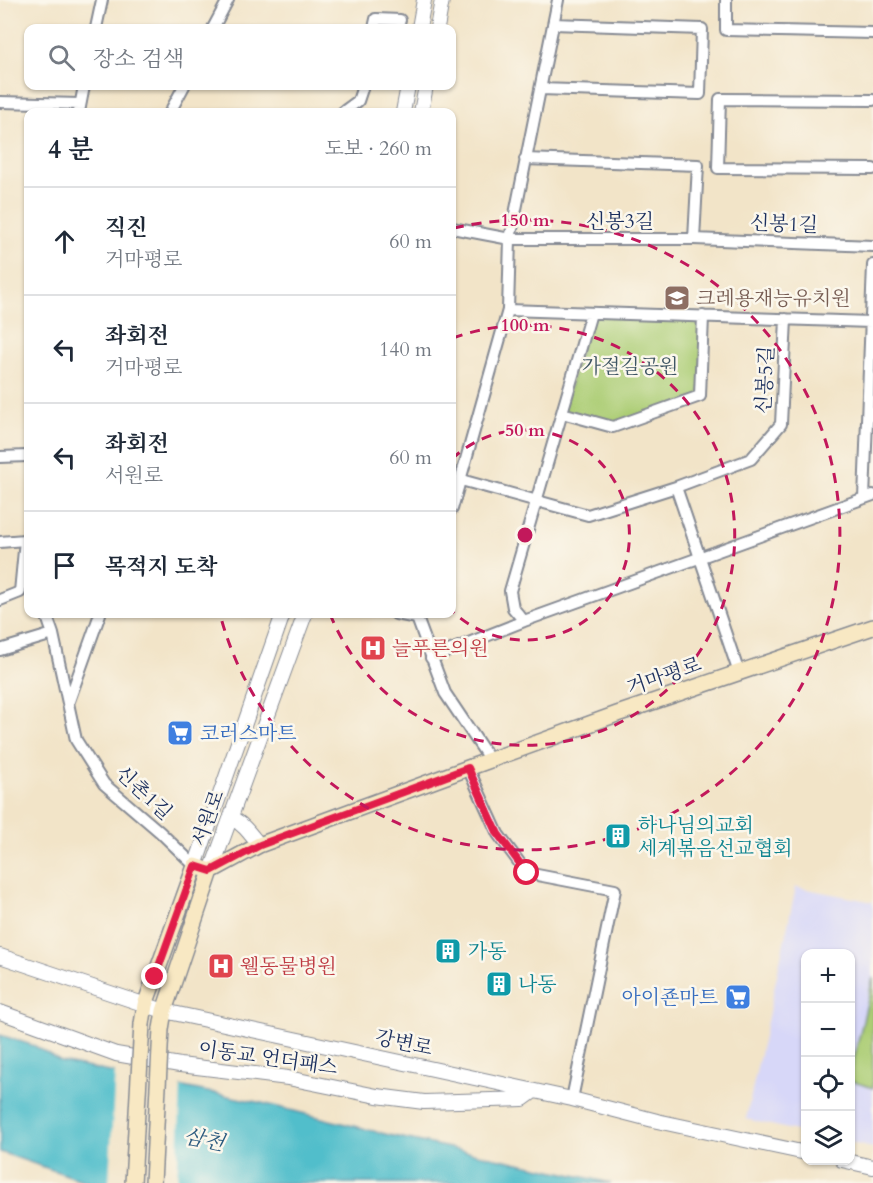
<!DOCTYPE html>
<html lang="ko">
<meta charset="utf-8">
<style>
body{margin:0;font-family:Cardo,"Noto Serif KR",serif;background:#f2f2f3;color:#1f2937}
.controls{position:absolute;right:18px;bottom:18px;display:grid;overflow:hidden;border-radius:12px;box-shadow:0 2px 4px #0004}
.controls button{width:54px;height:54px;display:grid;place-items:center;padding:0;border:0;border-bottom:2px solid #e0e1e3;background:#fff;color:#1f2937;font:30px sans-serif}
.stop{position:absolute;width:18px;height:18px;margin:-14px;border:4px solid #e11d48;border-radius:50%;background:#fff}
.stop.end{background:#e11d48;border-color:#fff;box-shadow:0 2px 6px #0008}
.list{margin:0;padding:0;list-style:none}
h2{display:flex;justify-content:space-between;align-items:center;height:78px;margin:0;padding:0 24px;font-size:26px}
h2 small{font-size:20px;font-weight:400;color:#747a83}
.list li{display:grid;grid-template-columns:39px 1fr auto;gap:18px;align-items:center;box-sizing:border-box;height:108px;padding:0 24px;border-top:2px solid #e0e1e3}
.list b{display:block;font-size:22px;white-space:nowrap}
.list p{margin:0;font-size:20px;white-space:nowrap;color:#747a83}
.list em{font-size:20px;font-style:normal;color:#747a83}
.icon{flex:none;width:33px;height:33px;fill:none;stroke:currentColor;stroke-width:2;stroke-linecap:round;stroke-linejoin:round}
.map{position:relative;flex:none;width:873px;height:1183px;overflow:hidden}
.search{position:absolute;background:#fff;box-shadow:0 2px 4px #0004;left:24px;top:24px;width:432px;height:66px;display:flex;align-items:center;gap:15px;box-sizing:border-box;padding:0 21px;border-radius:12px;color:#747a83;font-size:22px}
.panel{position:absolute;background:#fff;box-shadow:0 2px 4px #0004;left:24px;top:108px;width:432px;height:510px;border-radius:12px}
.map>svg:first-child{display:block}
.built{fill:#d7d7f8}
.green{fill:#accd75;stroke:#647e6a;stroke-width:1.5}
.water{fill:#51becb;stroke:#367694;stroke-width:1.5}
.pier{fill:#f2e4c8}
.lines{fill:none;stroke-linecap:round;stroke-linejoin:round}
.minor-casing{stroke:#868a93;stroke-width:14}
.tertiary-casing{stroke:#868a93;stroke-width:16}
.secondary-casing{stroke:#868a93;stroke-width:18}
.minor{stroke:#fff;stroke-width:10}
.tertiary{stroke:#fff;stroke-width:14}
.secondary{stroke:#f8e8c3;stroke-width:15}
.secondary-bridge-casing{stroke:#868a93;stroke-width:18;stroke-linecap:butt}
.secondary-bridge{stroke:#f8e8c3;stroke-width:15}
.route{stroke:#e11d48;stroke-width:8}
.ring{fill:none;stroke:#c2185b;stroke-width:3;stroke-dasharray:10 8}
.labels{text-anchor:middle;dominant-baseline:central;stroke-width:5;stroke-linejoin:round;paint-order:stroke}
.street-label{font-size:20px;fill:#1b2f5e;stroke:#fbf7ec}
.education-label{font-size:20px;fill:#785e54;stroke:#fbf7ec;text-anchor:start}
.park-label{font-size:20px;fill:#3f5664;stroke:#fbf7ec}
.health-label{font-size:20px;fill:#be3a42;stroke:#fbf7ec;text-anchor:start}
.shop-label{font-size:20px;fill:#366cbe;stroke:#fbf7ec;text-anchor:start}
.culture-label{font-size:20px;fill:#0d838f;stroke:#fbf7ec;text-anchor:start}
.water-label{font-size:21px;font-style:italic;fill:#2b5a7f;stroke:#fbf7ec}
.centre{fill:#c2185b;stroke:#fbf7ec;stroke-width:3}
.ring-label{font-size:18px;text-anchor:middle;font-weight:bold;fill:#c2185b;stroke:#fbf7ec;stroke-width:5;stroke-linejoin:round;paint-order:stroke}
</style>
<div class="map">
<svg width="873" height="1183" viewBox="0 0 873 1183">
<rect width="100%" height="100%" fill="#fbf7ec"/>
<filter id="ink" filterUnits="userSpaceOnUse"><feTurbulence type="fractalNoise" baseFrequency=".0167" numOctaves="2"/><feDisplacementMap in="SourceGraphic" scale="12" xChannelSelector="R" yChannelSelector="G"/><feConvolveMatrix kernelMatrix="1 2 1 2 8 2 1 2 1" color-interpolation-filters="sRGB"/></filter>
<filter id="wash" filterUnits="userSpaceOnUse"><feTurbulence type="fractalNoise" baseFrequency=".008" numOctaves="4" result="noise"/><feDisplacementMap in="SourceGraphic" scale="24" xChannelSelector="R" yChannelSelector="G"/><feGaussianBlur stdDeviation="1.35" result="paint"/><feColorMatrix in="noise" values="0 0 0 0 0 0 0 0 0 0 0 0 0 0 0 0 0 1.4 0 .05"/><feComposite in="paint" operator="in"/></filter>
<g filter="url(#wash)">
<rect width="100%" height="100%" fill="#f2e4c8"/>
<path class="built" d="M 796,887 L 873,902 L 873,1148 L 851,1143 L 850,954 L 806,954 L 805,1133 L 746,1119 Z"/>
<path class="green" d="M 591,313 L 703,316 L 700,396 L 613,427 L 562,413 Z
M 873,978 L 873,1088 L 851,1081 L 850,1076 Z"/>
<path class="water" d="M 0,1035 L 35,1046 L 61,1062 L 262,1103 L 389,1135 L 611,1183 L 90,1183 L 0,1152 Z"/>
<path class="pier" d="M 115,1070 L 181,1083 L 177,1183 L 109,1183 Z"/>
</g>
<g filter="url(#ink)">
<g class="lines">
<g class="minor-casing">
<path id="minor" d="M 726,0 L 726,30 L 873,33
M 96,28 L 102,0
M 213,28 L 228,0
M 374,28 L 376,19 L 400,20
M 540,89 L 700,94 L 702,29 L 553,24
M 873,100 L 720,99 L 718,168 L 873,169
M 0,102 L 80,104
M 79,112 L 84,86
M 170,112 L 184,86
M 343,112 L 358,101 L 363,86
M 525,159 L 698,165 L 694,239
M 452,228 L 510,239 L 694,239 L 873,246
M 508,310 L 871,322
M 562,413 L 613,427 L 700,396 L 703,316
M 0,457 L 28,456
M 461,480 L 588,515 L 676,487 L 751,459 L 781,424 L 786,319
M 676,487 L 739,673
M 864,498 L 873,265
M 452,509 L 508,310 L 510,239 L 558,0
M 0,542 L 25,540 L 20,592 L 0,600
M 46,614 L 53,634 L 76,740 L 104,784 L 160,832 L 195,866
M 396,614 L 417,618
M 418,614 L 417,618 L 445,693 L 490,760
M 524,621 L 513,608 L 510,591 L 591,313
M 0,650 L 53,634
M 431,658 L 524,621 L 873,495
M 69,701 L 100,614
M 468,768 L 498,834 L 527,873 L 615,890 L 572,1099"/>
</g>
<g class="tertiary-casing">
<path id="tertiary" d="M 419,28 L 424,0
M 437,28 L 442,0
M 403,112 L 408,86
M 421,112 L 426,86
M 231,818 C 243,823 251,835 259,845
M 195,866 L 283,614
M 211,871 L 305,614
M 0,956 L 164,1011 L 572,1099 L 657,1121 L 806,1153
M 0,1012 L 116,1054 L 180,1065 L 288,1078 L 377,1096 L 424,1102 L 523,1099 L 534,1091
M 842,1160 L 873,1167"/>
</g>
<g class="secondary-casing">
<path id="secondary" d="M 142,1024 L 145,1005 L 195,866 L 211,871 L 259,845 L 468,768 L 617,714 L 873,627
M 161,1029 L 164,1011 L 211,871"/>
</g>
<use href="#minor" class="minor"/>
<use href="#tertiary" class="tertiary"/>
<use href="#secondary" class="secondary"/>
<g class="secondary-bridge-casing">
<path id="secondary-bridge" d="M 133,1183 L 142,1024
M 153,1183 L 161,1029"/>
</g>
<use href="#secondary-bridge" class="secondary-bridge"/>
</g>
</g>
<g class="lines" filter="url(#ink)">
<path class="route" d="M 155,977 L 195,866 L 211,871 L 260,845 L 468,768 L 498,834 L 527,873"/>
</g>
<g class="ring">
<path d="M452 459A105 105 0 1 1 452 611"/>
<path d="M453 338A210 210 0 1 1 330 614"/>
<path d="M454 228A315 315 0 1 1 220 614"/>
</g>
<defs>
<g id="school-square" transform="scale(1.35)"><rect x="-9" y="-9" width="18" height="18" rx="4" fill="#8d6e63" stroke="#fbf7ec"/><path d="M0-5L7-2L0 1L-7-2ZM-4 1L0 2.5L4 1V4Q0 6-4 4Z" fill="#fff"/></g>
<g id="hospital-square" transform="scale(1.35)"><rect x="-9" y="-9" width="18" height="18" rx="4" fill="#e0444e" stroke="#fbf7ec"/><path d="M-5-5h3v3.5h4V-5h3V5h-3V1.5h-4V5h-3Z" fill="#fff"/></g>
<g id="supermarket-square" transform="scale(1.35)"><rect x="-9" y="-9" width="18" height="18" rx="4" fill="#3f7fe0" stroke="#fbf7ec"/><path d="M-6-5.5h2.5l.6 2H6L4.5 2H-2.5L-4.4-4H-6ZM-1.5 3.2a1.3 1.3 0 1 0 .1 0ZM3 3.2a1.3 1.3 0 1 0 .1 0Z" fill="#fff"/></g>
<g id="building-square" transform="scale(1.35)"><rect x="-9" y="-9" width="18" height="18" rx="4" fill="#0f9aa8" stroke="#fbf7ec"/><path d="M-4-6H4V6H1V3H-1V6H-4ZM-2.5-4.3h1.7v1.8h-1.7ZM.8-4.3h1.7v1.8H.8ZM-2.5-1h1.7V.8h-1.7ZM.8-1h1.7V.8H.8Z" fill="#fff"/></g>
</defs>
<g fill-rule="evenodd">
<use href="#school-square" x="677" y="298"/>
<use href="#hospital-square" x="373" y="648"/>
<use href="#supermarket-square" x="180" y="733"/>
<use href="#building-square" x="618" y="836"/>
<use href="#building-square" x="448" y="951"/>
<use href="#hospital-square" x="221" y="966"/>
<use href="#building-square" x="499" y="984"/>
<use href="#supermarket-square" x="738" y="997"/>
</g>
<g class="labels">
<g class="street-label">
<text x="620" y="221">신봉3길</text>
<text transform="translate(784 224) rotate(2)">신봉1길</text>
<text transform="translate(765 380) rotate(-87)">신봉5길</text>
<text transform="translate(664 676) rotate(-19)">거마평로</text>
<text transform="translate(144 793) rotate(43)">신촌1길</text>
<text transform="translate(208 818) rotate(-70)">서원로</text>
<text transform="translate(404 1043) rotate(12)">강변로</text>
<text transform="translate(268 1058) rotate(8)">이동교 언더패스</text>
</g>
<g class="education-label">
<text x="696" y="298">크레용재능유치원</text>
</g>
<g class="park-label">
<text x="630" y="366">가절길공원</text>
</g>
<g class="health-label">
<text x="392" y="648">늘푸른의원</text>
<text x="240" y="966">웰동물병원</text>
</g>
<g class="shop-label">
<text x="200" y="733">코러스마트</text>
<text x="718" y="997" text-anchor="end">아이죤마트</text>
</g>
<g class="culture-label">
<text x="638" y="825">하나님의교회<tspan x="638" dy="23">세계볶음선교협회</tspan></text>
<text x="468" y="951">가동</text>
<text x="518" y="984">나동</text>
</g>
<g class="water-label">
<text transform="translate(204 1140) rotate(12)">삼천</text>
</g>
</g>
<circle cx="525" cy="535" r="9" class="centre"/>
<g class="ring-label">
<text x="525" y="226">150 m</text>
<text x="525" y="331">100 m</text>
<text x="525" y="436">50 m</text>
</g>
</svg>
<div class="controls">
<button>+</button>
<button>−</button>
<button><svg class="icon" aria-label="locate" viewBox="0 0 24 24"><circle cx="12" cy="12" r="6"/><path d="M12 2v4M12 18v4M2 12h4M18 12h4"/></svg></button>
<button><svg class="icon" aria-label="layers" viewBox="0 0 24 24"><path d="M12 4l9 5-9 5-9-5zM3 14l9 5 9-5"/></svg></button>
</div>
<div class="stop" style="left:527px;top:873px"></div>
<div class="stop end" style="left:155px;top:977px"></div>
<div class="search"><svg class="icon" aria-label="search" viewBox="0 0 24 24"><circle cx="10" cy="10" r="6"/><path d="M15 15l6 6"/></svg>장소 검색</div>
<section class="panel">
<h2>4 분<small>도보 · 260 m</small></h2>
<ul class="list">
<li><svg class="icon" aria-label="ahead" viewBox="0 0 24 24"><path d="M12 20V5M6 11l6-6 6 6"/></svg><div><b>직진</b><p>거마평로</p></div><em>60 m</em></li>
<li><svg class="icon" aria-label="left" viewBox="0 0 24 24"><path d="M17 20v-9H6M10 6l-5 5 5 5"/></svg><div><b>좌회전</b><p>거마평로</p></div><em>140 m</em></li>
<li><svg class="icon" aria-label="left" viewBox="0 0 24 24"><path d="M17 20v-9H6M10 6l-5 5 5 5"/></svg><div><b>좌회전</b><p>서원로</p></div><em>60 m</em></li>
<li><svg class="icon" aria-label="arrive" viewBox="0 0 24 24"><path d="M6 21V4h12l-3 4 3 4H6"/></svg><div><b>목적지 도착</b></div></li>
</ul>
</section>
</div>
